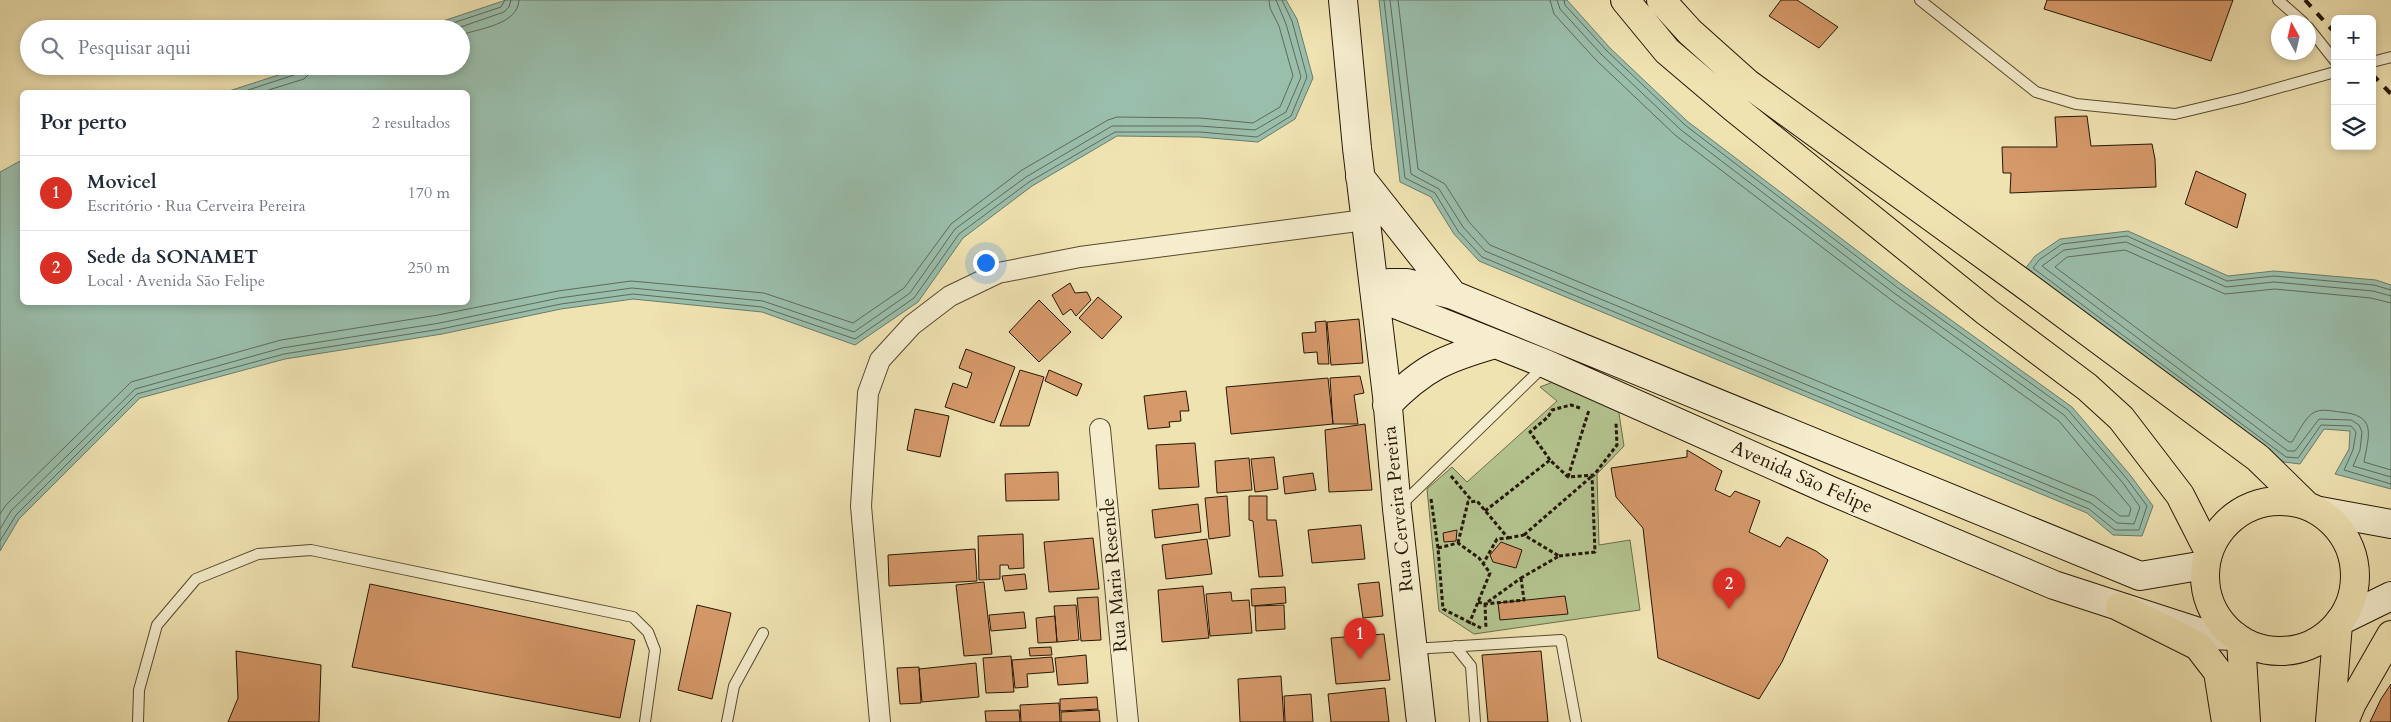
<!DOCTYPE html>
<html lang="pt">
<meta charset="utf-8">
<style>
body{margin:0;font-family:Cardo,serif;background:#f2f2f3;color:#1f2937}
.controls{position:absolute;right:15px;top:15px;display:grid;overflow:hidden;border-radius:8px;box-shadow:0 2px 8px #0003}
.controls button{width:45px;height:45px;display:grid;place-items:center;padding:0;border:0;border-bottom:1px solid #e0e1e3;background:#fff;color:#1f2937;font:25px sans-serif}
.compass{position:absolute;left:2271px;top:15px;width:45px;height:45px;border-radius:50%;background:#fff;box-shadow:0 2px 8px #0003;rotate:352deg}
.you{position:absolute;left:985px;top:262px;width:18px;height:18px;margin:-12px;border:4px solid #fff;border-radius:50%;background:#1a73e8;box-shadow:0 0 0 8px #1a73e833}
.badge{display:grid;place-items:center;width:32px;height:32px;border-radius:50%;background:#d93025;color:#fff;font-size:16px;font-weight:700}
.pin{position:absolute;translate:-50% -41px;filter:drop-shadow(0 1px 2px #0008)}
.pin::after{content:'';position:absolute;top:26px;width:18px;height:15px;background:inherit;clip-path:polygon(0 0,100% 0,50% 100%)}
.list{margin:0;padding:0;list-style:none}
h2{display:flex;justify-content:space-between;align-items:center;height:65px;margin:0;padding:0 20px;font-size:21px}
h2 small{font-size:16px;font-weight:400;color:#747a83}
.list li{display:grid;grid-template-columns:32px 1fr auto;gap:15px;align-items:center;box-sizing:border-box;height:75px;padding:0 20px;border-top:1px solid #e0e1e3}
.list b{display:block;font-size:19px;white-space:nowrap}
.list p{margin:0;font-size:16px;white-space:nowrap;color:#747a83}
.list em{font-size:16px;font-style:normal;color:#747a83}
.icon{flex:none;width:28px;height:28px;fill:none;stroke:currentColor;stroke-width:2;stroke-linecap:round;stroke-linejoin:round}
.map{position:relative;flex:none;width:2391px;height:722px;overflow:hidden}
.search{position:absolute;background:#fff;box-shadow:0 2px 8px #0003;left:20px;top:20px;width:450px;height:55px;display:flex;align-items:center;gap:12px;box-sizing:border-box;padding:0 18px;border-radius:28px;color:#747a83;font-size:19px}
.panel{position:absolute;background:#fff;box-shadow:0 2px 8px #0003;left:20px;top:90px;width:450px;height:215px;border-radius:8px}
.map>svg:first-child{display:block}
.green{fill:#b4c590;stroke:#6c6e4a}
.water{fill:#9abeac;stroke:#6b7b69}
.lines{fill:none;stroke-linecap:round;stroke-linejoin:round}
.shore{stroke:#606a58;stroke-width:1}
.building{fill:#d6996a;stroke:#251705}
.lane-casing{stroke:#584a30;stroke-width:12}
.street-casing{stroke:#584a30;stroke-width:22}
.secondary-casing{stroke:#251705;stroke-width:30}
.primary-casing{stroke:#251705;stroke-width:30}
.path{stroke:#251705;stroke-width:3;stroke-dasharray:4 2.5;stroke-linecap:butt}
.lane{stroke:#f5edcd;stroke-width:10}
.street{stroke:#f5edcd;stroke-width:20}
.secondary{stroke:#f5edcd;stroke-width:28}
.primary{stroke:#f0e3b2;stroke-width:28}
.rail{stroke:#251705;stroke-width:4;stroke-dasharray:9 9;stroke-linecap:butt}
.labels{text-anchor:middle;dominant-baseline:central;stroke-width:5;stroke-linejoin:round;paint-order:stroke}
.street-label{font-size:19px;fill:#251705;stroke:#f5edcd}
</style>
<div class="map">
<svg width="2391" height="722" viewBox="0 0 2391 722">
<rect width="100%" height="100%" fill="#f0e3b2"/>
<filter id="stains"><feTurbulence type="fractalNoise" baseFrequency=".004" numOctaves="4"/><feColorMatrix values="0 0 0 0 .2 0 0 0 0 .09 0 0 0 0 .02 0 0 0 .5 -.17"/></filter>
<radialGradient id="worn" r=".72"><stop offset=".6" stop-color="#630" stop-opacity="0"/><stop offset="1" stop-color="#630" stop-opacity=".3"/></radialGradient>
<path class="green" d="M 1553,382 L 1618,407 L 1624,446 L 1597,474 L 1599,545 L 1630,540 L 1640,610 L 1474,634 L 1439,611 L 1427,489 L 1452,467 L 1467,482 L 1557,401 L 1540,387 Z"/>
<path class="water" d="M 506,0 L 1286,0 L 1297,19 L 1313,78 L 1295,119 L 1258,142 L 1199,137 L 1117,136 L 1032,186 L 963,238 L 918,302 L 855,345 L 762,312 L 633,299 L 561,309 L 442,334 L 285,359 L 140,398 L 19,519 L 0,551 L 0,172 L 22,160 L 22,302 L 468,302 L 468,92 L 226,92 L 306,66 L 461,66 L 461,29 L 419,29 Z
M 1379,0 L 1567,0 L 1610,48 L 1687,121 L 1901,284 L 2072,407 L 2131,476 L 2153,506 L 2142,536 L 2113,535 L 2087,513 L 1479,261 L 1454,234 L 1431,197 L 1400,182 Z
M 2128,231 L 2228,276 L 2274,271 L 2376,280 L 2391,285 L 2391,489 L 2335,474 L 2349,449 L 2350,431 L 2324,429 L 2300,464 L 2284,462 L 2025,269 L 2035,256 L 2060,239 Z"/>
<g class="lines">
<path class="shore" d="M 1384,0 L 1405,178 L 1435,193 L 1458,231 L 1482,257 L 2089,509 L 2115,530 L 2139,530 L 2147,506 L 2127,479 L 2068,410 L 1898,288 L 1685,125 L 1607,51 L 1565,5 L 1564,0
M 1390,0 L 1411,174 L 1439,189 L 1463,227 L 1485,251 L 2091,503 L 2117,523 L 2134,524 L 2140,507 L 2123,483 L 2064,415 L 1894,293 L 1681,130 L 1602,55 L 1560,9 L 1557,0
M 1398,0 L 1418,169 L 1445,184 L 1469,222 L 1490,245 L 2094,496 L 2120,516 L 2129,516 L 2131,508 L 2059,421 L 1890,299 L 1675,135 L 1596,60 L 1554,14 L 1550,0
M 435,29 L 501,7 L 505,0
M 455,29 L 504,12 L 509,7 L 511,0
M 461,35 C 480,28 518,25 519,0
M 242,92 L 300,73 L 304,66
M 262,92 L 304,79 L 309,74 L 310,66
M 2391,290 L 2374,285 L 2274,276 L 2227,281 L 2127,236 L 2062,244 L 2039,260 L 2033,268 L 2286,457 L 2298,458 L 2321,425 L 2351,426 L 2356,432 L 2353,450 L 2344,470 L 2391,484
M 2391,296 L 2373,291 L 2274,282 L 2226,287 L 2126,242 L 2064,250 L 2042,266 L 2288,451 L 2295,451 L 2319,419 L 2351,420 L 2359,425 L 2362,432 L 2360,450 L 2353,466 L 2391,477
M 2391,303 L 2371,298 L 2275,289 L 2225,294 L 2125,250 L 2067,257 L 2055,267 L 2289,442 L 2292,442 C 2298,433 2304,419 2313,413 C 2321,408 2331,411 2340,412 C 2377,415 2369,434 2364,462 L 2391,470
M 0,514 L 6,505 L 131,382 L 281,340 L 438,315 L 558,291 L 631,281 L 764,293 L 853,323 L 904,288 L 951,224 L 1022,170 L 1108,120 L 1117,117 L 1200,118 L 1253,123 L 1280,107 L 1293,76 L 1279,26 L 1270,8 L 1269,0
M 0,529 L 11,511 L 135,389 L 282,348 L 440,323 L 559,298 L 632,288 L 763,301 L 854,332 L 910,293 L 955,229 L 1026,177 L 1112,126 L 1199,126 L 1255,130 L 1286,112 L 1301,77 L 1286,24 L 1276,0
M 0,541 L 16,515 L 137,394 L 284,354 L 441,329 L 561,304 L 633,294 L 762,307 L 855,339 L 914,298 L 959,234 L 1029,182 L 1115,132 L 1200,132 L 1257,137 L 1291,116 L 1307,77 L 1292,21 L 1282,0"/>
</g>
<path class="building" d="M 1781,0 L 1797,0 L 1838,27 L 1819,48 L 1769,16 Z
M 2047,0 L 2233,0 L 2211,61 L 2044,9 Z
M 2087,116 L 2091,146 L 2152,144 L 2155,159 L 2156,187 L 2010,193 L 2011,173 L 2003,173 L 2002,147 L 2057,147 L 2055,117 Z
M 2196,171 L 2246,194 L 2237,228 L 2185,204 Z
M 1070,283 L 1075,293 L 1087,292 L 1091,300 L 1076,316 L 1071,309 L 1063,315 L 1052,295 Z
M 1098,297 L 1122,317 L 1102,339 L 1079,318 Z
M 1039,300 L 1071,332 L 1039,362 L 1009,332 Z
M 1359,319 L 1363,363 L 1331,365 L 1327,322 Z
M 1326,321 L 1329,364 L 1318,364 L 1317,352 L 1304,353 L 1302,333 L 1316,332 L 1315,322 Z
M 966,349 L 1015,367 L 994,423 L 945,407 L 953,383 L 967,388 L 972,373 L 959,368 Z
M 1020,370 L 1044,377 L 1029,426 L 1000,426 Z
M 1049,370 L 1082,384 L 1077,396 L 1045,381 Z
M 1360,376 L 1364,393 L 1354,395 L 1358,424 L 1333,424 L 1330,378 Z
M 1328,378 L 1333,424 L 1231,434 L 1226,387 Z
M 1186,391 L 1189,411 L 1180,411 L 1181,421 L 1169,422 L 1170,427 L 1148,429 L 1144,396 Z
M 915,409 L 949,416 L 940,457 L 907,450 Z
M 1365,424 L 1372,490 L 1329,492 L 1325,430 Z
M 1195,443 L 1199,487 L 1159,489 L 1156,445 Z
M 1687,450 L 1722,471 L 1715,490 L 1730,497 L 1735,491 L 1760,501 L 1749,532 L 1780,547 L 1787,537 L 1816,551 L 1828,560 L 1782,662 L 1759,699 L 1658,658 L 1643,528 L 1616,497 L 1611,468 L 1687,457 Z
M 1274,457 L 1278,489 L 1255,492 L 1251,459 Z
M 1249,458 L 1252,490 L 1217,493 L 1215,461 Z
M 1058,472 L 1059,500 L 1006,501 L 1005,474 Z
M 1313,473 L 1316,490 L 1285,494 L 1283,477 Z
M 1227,496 L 1230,536 L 1209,539 L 1205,498 Z
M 1249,496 L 1267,496 L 1267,520 L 1276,520 L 1283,576 L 1259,577 L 1253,521 L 1249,520 Z
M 1198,504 L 1201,532 L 1155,538 L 1152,510 Z
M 1361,525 L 1365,559 L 1312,563 L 1308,530 Z
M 1457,530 L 1456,541 L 1444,542 L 1443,533 Z
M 1023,534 L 1024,568 L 1009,569 L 1008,565 L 1000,565 L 1000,579 L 979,580 L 978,536 Z
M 1093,538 L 1099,589 L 1049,592 L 1044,542 Z
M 1207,539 L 1212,574 L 1166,579 L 1162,545 Z
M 1501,542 L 1522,550 L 1516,568 L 1493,562 L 1490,555 Z
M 975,549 L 977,581 L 889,586 L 888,555 Z
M 1025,574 L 1027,589 L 1005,591 L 1002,576 Z
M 984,582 L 992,654 L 964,656 L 956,585 Z
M 1379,582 L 1383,616 L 1363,618 L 1358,584 Z
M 370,584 L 635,640 L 620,718 L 352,667 Z
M 1203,586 L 1209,638 L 1162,642 L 1158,590 Z
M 1285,587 L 1286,603 L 1252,606 L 1251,589 Z
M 1231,592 L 1232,601 L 1249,600 L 1252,633 L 1210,636 L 1206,594 Z
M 1565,596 L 1568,614 L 1500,620 L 1498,603 Z
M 1098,597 L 1101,640 L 1081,641 L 1077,598 Z
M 697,605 L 731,613 L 712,699 L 678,690 Z
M 1076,605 L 1079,640 L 1057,642 L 1054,606 Z
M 1284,605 L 1285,629 L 1256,631 L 1255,606 Z
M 1024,612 L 1026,628 L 991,631 L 989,615 Z
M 1055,616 L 1057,642 L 1038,643 L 1036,618 Z
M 1384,634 L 1390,680 L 1336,684 L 1331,638 Z
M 1051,647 L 1052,655 L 1030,656 L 1029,648 Z
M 236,651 L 321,665 L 319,722 L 228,722 L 238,698 Z
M 1541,651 L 1548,722 L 1488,722 L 1482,655 Z
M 1086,655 L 1088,683 L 1058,685 L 1055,658 Z
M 1011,656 L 1014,692 L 986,693 L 983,658 Z
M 1052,657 L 1054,672 L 1027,674 L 1028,687 L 1015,688 L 1012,660 Z
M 976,663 L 979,697 L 922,702 L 919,669 Z
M 919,667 L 921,703 L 900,704 L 897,668 Z
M 1281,676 L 1284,722 L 1240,722 L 1238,679 Z
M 2391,684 L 2391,722 L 2370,722 L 2381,699 Z
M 1385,688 L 1389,722 L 1331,722 L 1328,694 Z
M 1311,694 L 1313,722 L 1285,722 L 1284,696 Z
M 1097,697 L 1098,709 L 1060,711 L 1060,699 Z
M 1059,703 L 1060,722 L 1021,722 L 1020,705 Z
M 1019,710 L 1020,722 L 986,722 L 985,711 Z
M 1099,710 L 1100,722 L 1061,722 L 1061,712 Z"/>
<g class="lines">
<g class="lane-casing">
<path id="lane" d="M 1920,0 L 2036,92 L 2076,104 L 2175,114 L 2242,98 L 2335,72
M 2278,0 L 2303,22
M 2308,27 L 2335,61
M 2372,62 L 2391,57
M 1401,505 L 1545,365
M 1455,646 L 1471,666 L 1475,722
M 1413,649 L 1561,640 L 1576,722
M 138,722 L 139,690 L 157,625 L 196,579 L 258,554 L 311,550 L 633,617 L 648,632 L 655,650 L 645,722
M 727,722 L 734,686 L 763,633"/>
</g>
<g class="street-casing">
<path id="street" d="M 1100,429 L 1128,722
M 880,722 L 861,506 L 868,393 L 880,360 L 912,325 L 950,296 L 998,273 L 1080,257 L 1365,220"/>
</g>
<g class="secondary-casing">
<path id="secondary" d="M 1343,0 L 1357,148 L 1387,396 L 1397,509 L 1421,722
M 1360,177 L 1453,295
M 1374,289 L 1389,283 L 1407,283 L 1453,295 L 2140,576 L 2205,565
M 1375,296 L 1546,364 L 1829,490 L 2054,585 L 2208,635 L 2235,636
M 1387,405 C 1424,367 1446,358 1495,344
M 2320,511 L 2391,524
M 2340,621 L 2391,596"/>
</g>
<g class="primary-casing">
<path id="primary" d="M 1625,0 L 1667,51 L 1733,107 L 1987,312 L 2087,387 L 2121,418 L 2180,495 L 2208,550
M 1661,0 L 1690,32 L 1747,83 L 2021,282 L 2258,458 L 2306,505
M2205 576a75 75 0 1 1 150 0a75 75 0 1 1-150 0Z
M 2120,607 L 2198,646 L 2218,672 L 2226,722
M 2241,640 L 2246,722
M 2330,722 L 2338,624
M 2344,722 L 2352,703 L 2391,635"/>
</g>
<path class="path" d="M 1550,460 L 1530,432 L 1548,417 L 1552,410 L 1571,405 L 1580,408
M 1451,476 L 1473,502
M 1568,477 L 1589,410
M 1431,499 L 1438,548 L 1443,609 L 1481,628
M 1485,511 L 1550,460 L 1568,477 L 1594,475 L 1617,445 L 1616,423
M 1524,535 L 1592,476
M 1508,538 L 1524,535 L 1559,556 L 1521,578
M 1458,543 L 1468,502 L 1477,501 L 1508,538 L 1497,539 L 1483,564
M 1438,548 L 1458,543 L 1479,558 L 1490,573 L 1469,624
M 1559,556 L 1595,552 L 1592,476
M 1521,578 L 1524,600 L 1485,604 Z
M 1478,602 L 1485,604 L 1486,629"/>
<use href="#lane" class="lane"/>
<use href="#street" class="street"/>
<use href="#secondary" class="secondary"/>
<use href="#primary" class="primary"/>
<path class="rail" d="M 2305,0 L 2335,33
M 2372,74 L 2391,94"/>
</g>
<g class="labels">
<g class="street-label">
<text transform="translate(1802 477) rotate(24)">Avenida São Felipe</text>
<text transform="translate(1398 509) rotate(-96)">Rua Cerveira Pereira</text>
<text transform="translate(1114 575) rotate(-95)">Rua Maria Resende</text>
</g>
</g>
<rect width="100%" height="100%" filter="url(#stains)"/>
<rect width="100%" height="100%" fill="url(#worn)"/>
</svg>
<div class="controls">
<button>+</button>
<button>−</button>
<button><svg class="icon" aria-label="layers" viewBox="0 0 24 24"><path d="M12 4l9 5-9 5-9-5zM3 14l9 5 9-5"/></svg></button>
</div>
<svg class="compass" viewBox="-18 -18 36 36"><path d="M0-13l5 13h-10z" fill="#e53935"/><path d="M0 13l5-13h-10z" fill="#747a83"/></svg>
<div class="you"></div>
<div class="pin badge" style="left:1360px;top:659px">1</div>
<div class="pin badge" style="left:1729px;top:609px">2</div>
<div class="search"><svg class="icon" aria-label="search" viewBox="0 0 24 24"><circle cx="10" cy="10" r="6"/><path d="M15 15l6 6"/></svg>Pesquisar aqui</div>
<section class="panel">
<h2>Por perto<small>2 resultados</small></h2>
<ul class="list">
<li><span class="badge">1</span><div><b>Movicel</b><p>Escritório · Rua Cerveira Pereira</p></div><em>170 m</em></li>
<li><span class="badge">2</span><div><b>Sede da SONAMET</b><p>Local · Avenida São Felipe</p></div><em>250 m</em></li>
</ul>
</section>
</div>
